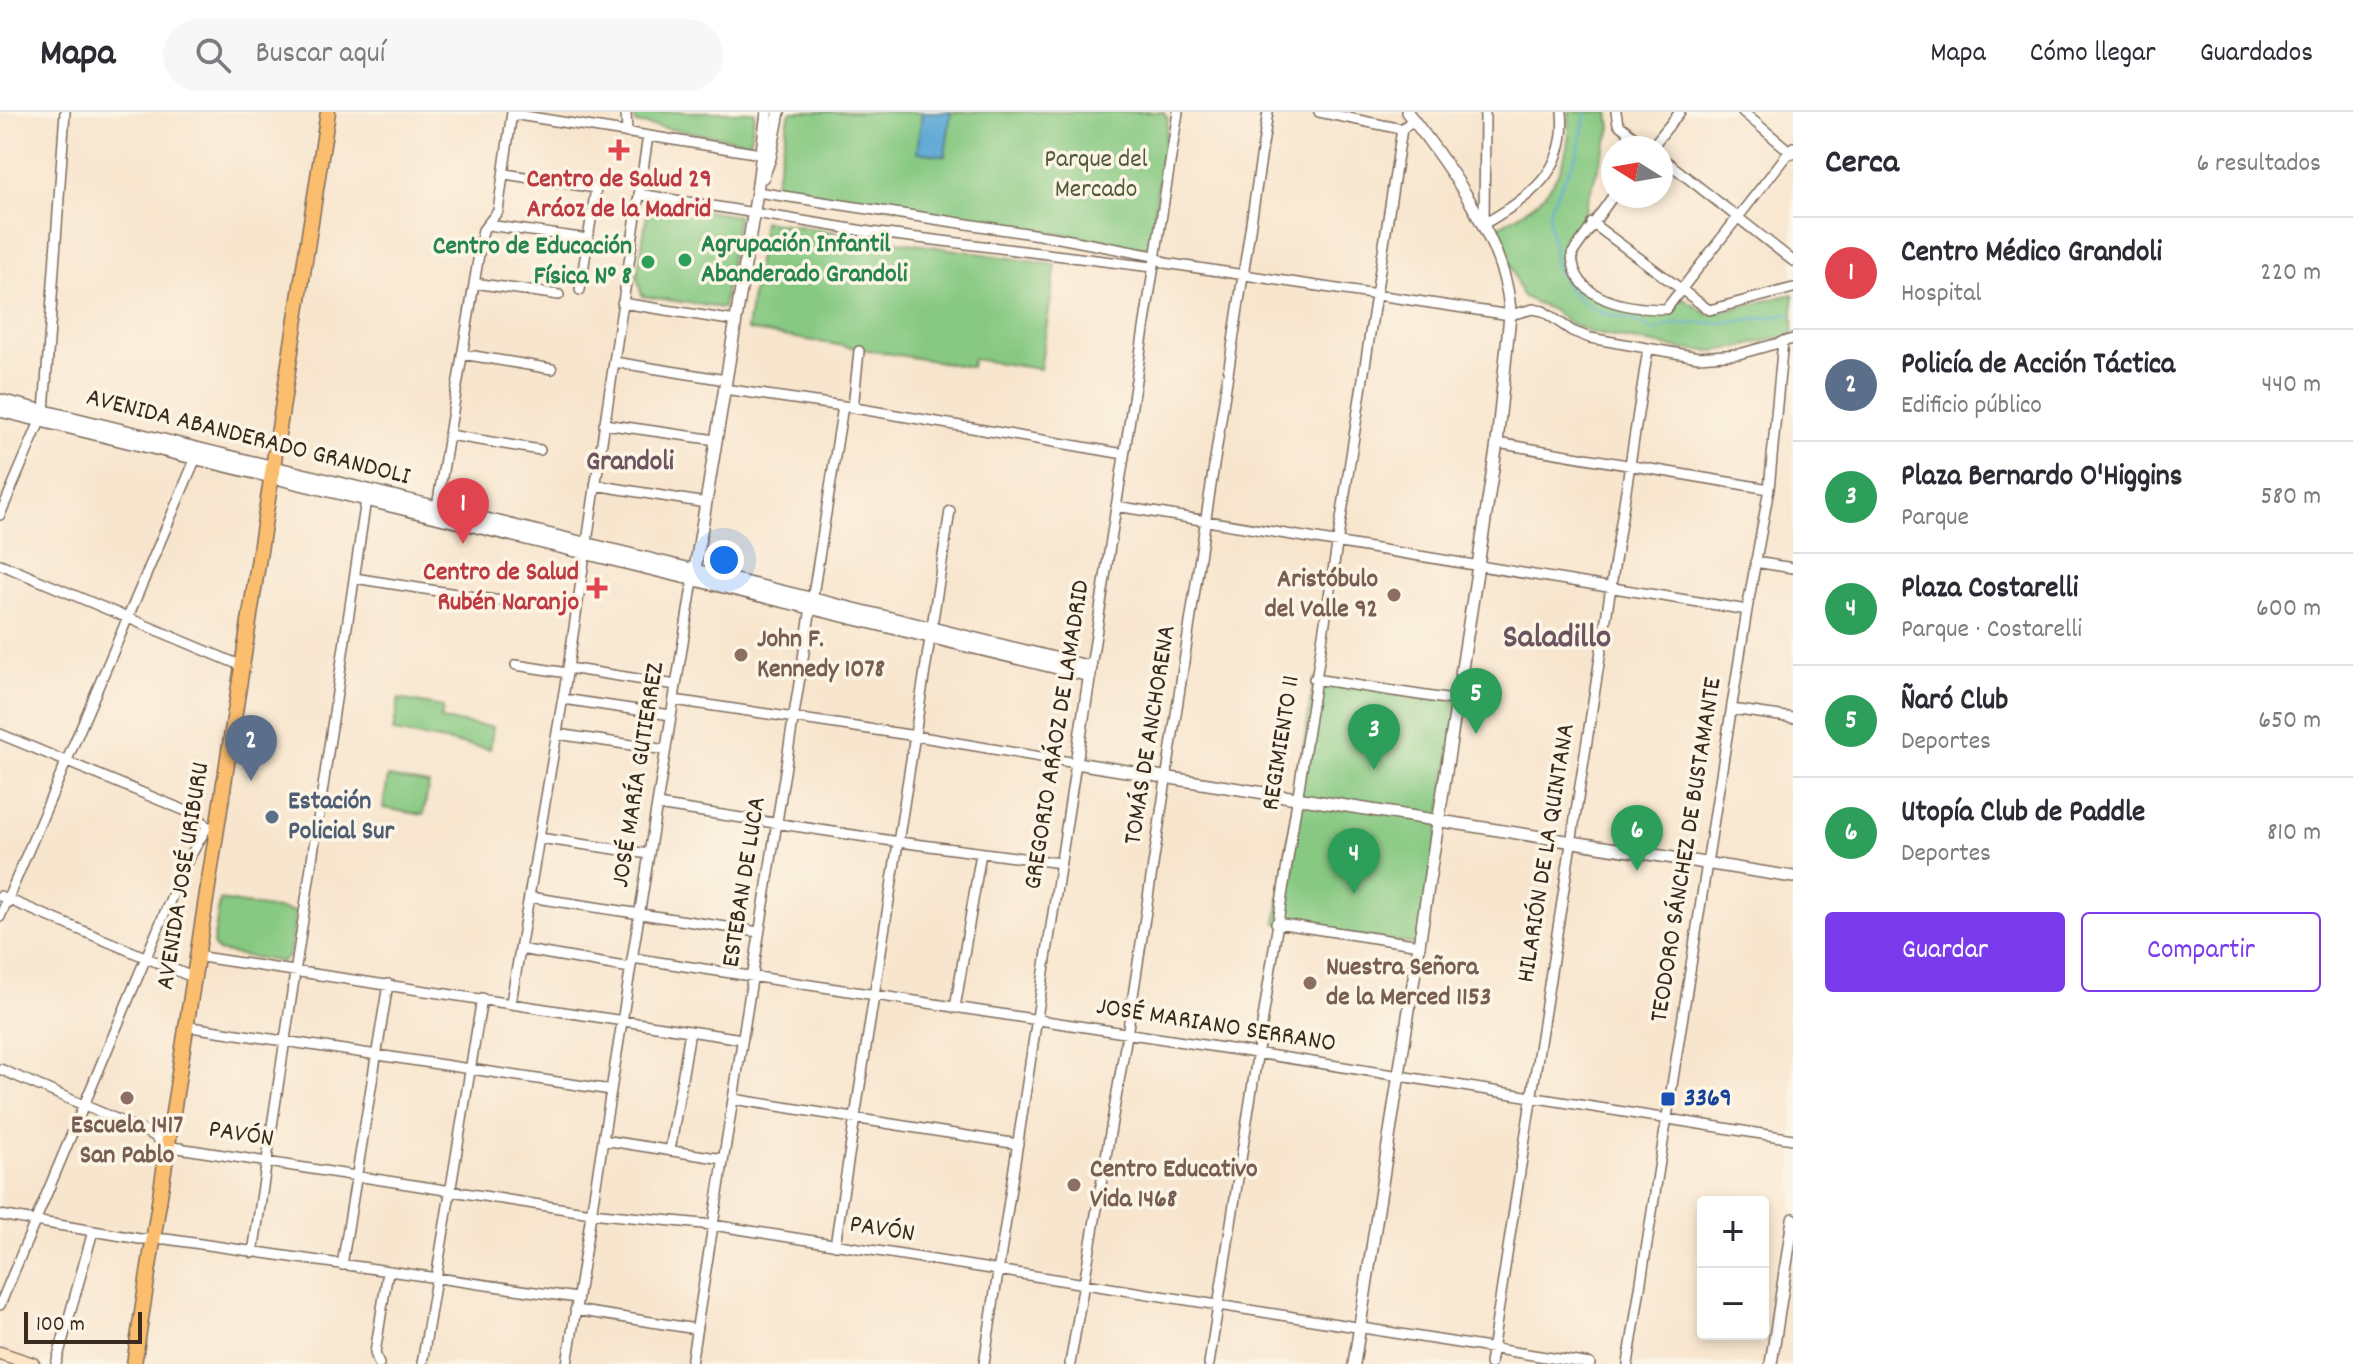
<!DOCTYPE html>
<html lang="es">
<meta charset="utf-8">
<style>
body{margin:0;font-family:Dekko,sans-serif;background:#f7f7f7;color:#2b2b33}
.controls{position:absolute;right:24px;bottom:24px;display:grid;overflow:hidden;border-radius:8px;box-shadow:0 4px 12px #0003}
.controls button{width:72px;height:72px;display:grid;place-items:center;padding:0;border:0;border-bottom:2px solid #e1e1e2;background:#fff;color:#2b2b33;font:40px sans-serif}
.compass{position:absolute;left:1601px;top:24px;width:72px;height:72px;border-radius:50%;background:#fff;box-shadow:0 4px 12px #0003;rotate:281deg}
.scale{position:absolute;left:24px;bottom:20px;width:118px;box-sizing:border-box;padding-left:8px;border:4px solid #3b2a1e;border-top:0;font-size:22px;line-height:28px;white-space:nowrap;color:#3b2a1e;-webkit-text-stroke:6px #fcf5e5;paint-order:stroke}
.you{position:absolute;left:724px;top:448px;width:28px;height:28px;margin:-20px;border:6px solid #fff;border-radius:50%;background:#1a73e8;box-shadow:0 0 0 12px #1a73e833}
.badge{display:grid;place-items:center;width:52px;height:52px;border-radius:50%;background:#7c3aed;color:#fff;font-size:26px;font-weight:700}
.pin{position:absolute;translate:-50% -66px;filter:drop-shadow(0 2px 4px #0008)}
.pin::after{content:'';position:absolute;top:42px;width:28px;height:24px;background:inherit;clip-path:polygon(0 0,100% 0,50% 100%)}
.list{margin:0;padding:0;list-style:none}
h2{display:flex;justify-content:space-between;align-items:center;height:104px;margin:0;padding:0 32px;font-size:34px}
h2 small{font-size:26px;font-weight:400;color:#7c7c81}
.list li{display:grid;grid-template-columns:52px 1fr auto;gap:24px;align-items:center;box-sizing:border-box;height:112px;padding:0 32px;border-top:2px solid #e1e1e2}
.list b{display:block;font-size:30px;white-space:nowrap}
.list p{margin:0;font-size:26px;white-space:nowrap;color:#7c7c81}
.list em{font-size:26px;font-style:normal;color:#7c7c81}
.actions{display:flex;gap:16px;padding:24px 32px}
.actions a{flex:1;padding:18px 0;border:2px solid #7c3aed;border-radius:8px;text-align:center;font-size:28px;color:#7c3aed}
.actions .main{background:#7c3aed;color:#fff}
.icon{flex:none;width:44px;height:44px;fill:none;stroke:currentColor;stroke-width:2;stroke-linecap:round;stroke-linejoin:round}
.map{position:relative;flex:none;width:1793px;height:1252px;overflow:hidden}
header{display:flex;align-items:center;gap:48px;box-sizing:border-box;height:112px;padding:0 40px;background:#fff;border-bottom:2px solid #e1e1e2}
header strong{font-size:38px}
nav{display:flex;gap:44px;margin-inline-start:auto;font-size:28px}
.search{width:560px;height:72px;background:#f7f7f7;display:flex;align-items:center;gap:20px;box-sizing:border-box;padding:0 28px;border-radius:44px;color:#7c7c81;font-size:30px}
main{display:flex}
aside{flex:1;background:#fff}
.map>svg:first-child{display:block}
.green{fill:#87c982;stroke:#617a50;stroke-width:2}
.water{fill:#5da9d5;stroke:#4c6a7a;stroke-width:2}
.lines{fill:none;stroke-linecap:round;stroke-linejoin:round}
.stream{stroke:#5da9d5;stroke-width:2}
.minor-casing{stroke:#7d6b5c;stroke-width:12}
.tertiary-casing{stroke:#7d6b5c;stroke-width:14}
.secondary-casing{stroke:#7d6b5c;stroke-width:15}
.primary-casing{stroke:#7d6b5c;stroke-width:17}
.minor{stroke:#fff;stroke-width:9}
.tertiary{stroke:#fff;stroke-width:11}
.secondary{stroke:#fde5c5;stroke-width:12}
.primary{stroke:#fbbe6e;stroke-width:14}
.health-dot{fill:#e0444e;stroke:#fcf5e5;stroke-width:3}
.leisure-dot{fill:#2e9e5b;stroke:#fcf5e5;stroke-width:3}
.education-dot{fill:#8d6e63;stroke:#fcf5e5;stroke-width:3}
.service-dot{fill:#5c6f8a;stroke:#fcf5e5;stroke-width:3}
.transit-dot{fill:#1a4fb4;stroke:#fcf5e5;stroke-width:3}
.labels{text-anchor:middle;dominant-baseline:central;stroke-width:7;stroke-linejoin:round;paint-order:stroke}
.park-label{font-size:26px;fill:#525a3c;stroke:#fcf5e5}
.health-label{font-size:26px;font-weight:bold;fill:#be3a42;stroke:#fcf5e5}
.leisure-label{font-size:26px;font-weight:bold;fill:#27864d;stroke:#fcf5e5;text-anchor:start}
.street-label{font-size:26px;fill:#3b2a1e;stroke:#fcf5e5}
.education-label{font-size:26px;font-weight:bold;fill:#785e54;stroke:#fcf5e5;text-anchor:start}
.service-label{font-size:26px;font-weight:bold;fill:#4e5e75;stroke:#fcf5e5;text-anchor:start}
.transit-label{font-size:26px;font-weight:bold;fill:#164399;stroke:#fcf5e5;text-anchor:start}
.neighbourhood-label{font-size:28px;font-weight:bold;fill:#6d5460;stroke:#fcf5e5}
.district-label{font-size:34px;font-weight:bold;fill:#6d5460;stroke:#fcf5e5}
</style>
<header>
<strong>Mapa</strong>
<div class="search"><svg class="icon" aria-label="search" viewBox="0 0 24 24"><circle cx="10" cy="10" r="6"/><path d="M15 15l6 6"/></svg>Buscar aquí</div>
<nav><a>Mapa</a><a>Cómo llegar</a><a>Guardados</a></nav>
</header>
<main>
<div class="map">
<svg width="1793" height="1252" viewBox="0 0 1793 1252">
<rect width="100%" height="100%" fill="#fcf5e5"/>
<filter id="ink" filterUnits="userSpaceOnUse"><feTurbulence type="fractalNoise" baseFrequency=".0125" numOctaves="2"/><feDisplacementMap in="SourceGraphic" scale="16" xChannelSelector="R" yChannelSelector="G"/><feConvolveMatrix kernelMatrix="1 2 1 2 8 2 1 2 1" color-interpolation-filters="sRGB"/></filter>
<filter id="wash" filterUnits="userSpaceOnUse"><feTurbulence type="fractalNoise" baseFrequency=".006" numOctaves="4" result="noise"/><feDisplacementMap in="SourceGraphic" scale="32" xChannelSelector="R" yChannelSelector="G"/><feGaussianBlur stdDeviation="1.8" result="paint"/><feColorMatrix in="noise" values="0 0 0 0 0 0 0 0 0 0 0 0 0 0 0 0 0 1.4 0 .05"/><feComposite in="paint" operator="in"/></filter>
<g filter="url(#wash)">
<rect width="100%" height="100%" fill="#f8e5ce"/>
<path class="green" d="M 635,0 L 755,0 L 750,30 L 635,11 Z
M 790,0 L 1163,0 L 1168,7 L 1149,136 L 774,76 Z
M 1569,0 L 1609,0 L 1611,17 L 1587,89 C 1585,107 1574,120 1570,137 C 1567,150 1572,163 1580,172 C 1607,200 1632,199 1668,201 L 1682,186 L 1709,203 L 1793,182 L 1793,222 L 1741,235 L 1713,239 L 1688,238 L 1592,221 L 1567,210 L 1552,198 L 1522,184 L 1497,116 C 1510,107 1528,99 1539,88 C 1563,64 1571,32 1569,0 Z
M 649,90 L 738,104 L 723,196 L 642,184 L 637,165 Z
M 763,109 L 1056,153 L 1040,257 L 973,247 L 971,255 L 747,218 Z
M 1314,567 L 1459,589 L 1420,833 L 1276,811 Z
M 399,587 L 443,595 L 441,608 L 493,615 L 490,637 L 393,620 Z
M 388,665 L 429,672 L 423,703 L 383,696 Z
M 220,788 L 296,800 L 289,844 L 281,850 L 217,839 L 213,832 Z"/>
<path class="water" d="M 922,0 L 951,0 L 945,44 L 917,40 Z"/>
<g class="lines">
<path class="stream" d="M 1586,0 L 1578,40 L 1551,93 L 1549,104 L 1555,152 L 1567,176 L 1585,192 L 1599,200 L 1636,209 L 1655,220 L 1666,213 L 1732,210 L 1790,202"/>
</g>
</g>
<g filter="url(#ink)">
<g class="lines">
<g class="minor-casing">
<path id="minor" d="M 626,0 L 627,21
M 1319,0 L 1402,17 L 1413,8
M 1616,0 L 1618,12 L 1649,36
M 1743,0 L 1793,42
M 512,2 L 761,42
M 1651,36 L 1680,0
M 1661,45 L 1793,149
M 505,62 L 596,76 L 580,178
M 757,80 L 1059,126 L 1154,144 L 1165,151 L 1510,203 L 1533,197 L 1543,199 L 1572,219 L 1590,226 L 1698,245 L 1739,242 L 1793,227
M 639,82 L 870,120 L 1152,155
M 1613,84 L 1572,142 C 1573,190 1630,197 1666,197 L 1793,35
M 1592,111 L 1709,198 L 1793,176
M 1484,112 C 1529,85 1568,60 1562,0
M 1484,112 L 1485,0
M 488,113 L 588,127
M 474,171 L 559,183
M 622,191 L 736,209
M 462,242 L 552,257
M 614,250 L 726,268
M 724,277 L 843,294 L 1124,342
M 853,296 L 859,239
M 604,312 L 716,328
M 449,323 L 540,338
M 1497,331 L 1769,377
M 595,373 L 706,391
M 1116,394 L 1747,498
M 436,401 L 483,118 L 498,99 L 512,0
M 0,403 L 44,300 L 65,0
M 1755,450 L 1793,456
M 0,452 L 242,554
M 354,466 L 527,493
M 516,553 L 567,561
M 1091,555 L 1178,0
M 568,556 L 676,573
M 1314,567 L 1459,589
M 563,587 L 671,603
M 674,588 L 916,624 L 1076,651 L 984,1252
M 1732,597 L 1793,606
M 0,622 L 198,704 L 207,715 L 211,715
M 557,622 L 666,638
M 657,693 L 899,730 L 1061,751
M 539,726 L 649,742
M 0,784 L 192,865
M 529,785 L 759,820
M 0,805 L 198,341
M 1276,811 L 1420,833
M 520,837 L 630,856
M 195,844 L 742,927
M 632,846 L 1256,941 L 1793,1027
M 511,890 L 568,556 L 648,24
M 955,896 L 981,741
M 184,914 L 611,978
M 0,957 L 153,1023 L 166,1034 L 591,1101 L 713,1113 L 1590,1252
M 733,987 L 1018,1032
M 603,1028 L 723,1047
M 670,1039 L 690,919
M 0,1103 L 140,1127 L 166,1127 L 577,1186
M 835,1133 L 950,399
M 253,1141 L 367,381
M 342,1153 L 388,872
M 0,1193 L 184,755 L 207,715
M 575,1198 L 696,1217
M 56,1252 L 93,1119
M 379,1252 L 375,1241 L 388,1159
M 422,1252 L 482,886
M 567,1252 L 694,462
M 691,1252 L 843,294
M 1070,1252 L 1127,923 L 1268,0
M 1209,1252 L 1402,17
M 1490,1252 L 1648,237
M 1628,1252 L 1747,498 L 1769,377 L 1783,229"/>
</g>
<g class="tertiary-casing">
<path id="tertiary" d="M 763,65 L 770,46 L 779,0
M 0,288 L 1091,555 L 1076,651 L 1793,765
M 0,299 L 1090,564
M 695,457 L 757,80 L 767,0
M 1354,1252 L 1497,331 L 1510,203 C 1509,135 1448,52 1407,0
M 1771,1252 L 1793,1107"/>
</g>
<g class="secondary-casing">
<path id="secondary" d="M 0,1241 L 33,1252"/>
</g>
<g class="primary-casing">
<path id="primary" d="M 134,1252 L 328,0"/>
</g>
<use href="#minor" class="minor"/>
<use href="#tertiary" class="tertiary"/>
<use href="#secondary" class="secondary"/>
<use href="#primary" class="primary"/>
</g>
</g>
<g class="health-dot">
<path d="M615 26h8v8h8v8h-8v8h-8v-8h-8v-8h8z"/>
<path d="M593 464h8v8h8v8h-8v8h-8v-8h-8v-8h8z"/>
</g>
<g class="leisure-dot">
<circle cx="685" cy="148" r="8"/>
<circle cx="648" cy="150" r="8"/>
</g>
<g class="education-dot">
<circle cx="1394" cy="483" r="8"/>
<circle cx="741" cy="543" r="8"/>
<circle cx="1310" cy="871" r="8"/>
<circle cx="127" cy="986" r="8"/>
<circle cx="1074" cy="1073" r="8"/>
</g>
<circle class="service-dot" cx="272" cy="705" r="8"/>
<rect class="transit-dot" x="1660" y="979" width="16" height="16" rx="4"/>
<g class="labels">
<g class="park-label">
<text x="1096" y="48">Parque del<tspan x="1096" dy="30">Mercado</tspan></text>
</g>
<g class="health-label">
<text x="619" y="68">Centro de Salud 29<tspan x="619" dy="30">Aráoz de la Madrid</tspan></text>
<text x="579" y="461" text-anchor="end">Centro de Salud<tspan x="579" dy="30">Rubén Naranjo</tspan></text>
</g>
<g class="leisure-label">
<text x="701" y="133">Agrupación Infantil<tspan x="701" dy="30">Abanderado Grandoli</tspan></text>
<text x="632" y="135" text-anchor="end">Centro de Educación<tspan x="632" dy="30">Física N° 8</tspan></text>
</g>
<g class="street-label">
<text transform="translate(248 326) rotate(14)">AVENIDA ABANDERADO GRANDOLI</text>
<text transform="translate(1058 623) rotate(-81)">GREGORIO ARÁOZ DE LAMADRID</text>
<text transform="translate(1151 623) rotate(-81)">TOMÁS DE ANCHORENA</text>
<text transform="translate(1282 631) rotate(-81)">REGIMIENTO 11</text>
<text transform="translate(639 663) rotate(-81)">JOSÉ MARÍA GUTIERREZ</text>
<text transform="translate(1687 738) rotate(-81)">TEODORO SÁNCHEZ DE BUSTAMANTE</text>
<text transform="translate(1547 741) rotate(-81)">HILARIÓN DE LA QUINTANA</text>
<text transform="translate(184 764) rotate(-81)">AVENIDA JOSÉ URIBURU</text>
<text transform="translate(745 770) rotate(-81)">ESTEBAN DE LUCA</text>
<text transform="translate(1216 914) rotate(9)">JOSÉ MARIANO SERRANO</text>
<text transform="translate(241 1023) rotate(9)">PAVÓN</text>
<text transform="translate(882 1118) rotate(9)">PAVÓN</text>
</g>
<g class="education-label">
<text x="1378" y="468" text-anchor="end">Aristóbulo<tspan x="1378" dy="30">del Valle 92</tspan></text>
<text x="757" y="528">John F.<tspan x="757" dy="30">Kennedy 1078</tspan></text>
<text x="1326" y="856">Nuestra Señora<tspan x="1326" dy="30">de la Merced 1153</tspan></text>
<text x="127" y="1014" text-anchor="middle">Escuela 1417<tspan x="127" dy="30">San Pablo</tspan></text>
<text x="1090" y="1058">Centro Educativo<tspan x="1090" dy="30">Vida 1468</tspan></text>
</g>
<g class="service-label">
<text x="288" y="690">Estación<tspan x="288" dy="30">Policial Sur</tspan></text>
</g>
<g class="transit-label">
<text x="1684" y="987">3369</text>
</g>
<g class="neighbourhood-label">
<text x="630" y="352">Grandoli</text>
</g>
<g class="district-label">
<text x="1557" y="527">Saladillo</text>
</g>
</g>
</svg>
<div class="controls">
<button>+</button>
<button>−</button>
</div>
<svg class="compass" viewBox="-18 -18 36 36"><path d="M0-13l5 13h-10z" fill="#e53935"/><path d="M0 13l5-13h-10z" fill="#7c7c81"/></svg>
<div class="scale">100 m</div>
<div class="you"></div>
<div class="pin badge" style="left:463px;top:432px;background:#e0444e">1</div>
<div class="pin badge" style="left:251px;top:669px;background:#5c6f8a">2</div>
<div class="pin badge" style="left:1374px;top:658px;background:#2e9e5b">3</div>
<div class="pin badge" style="left:1354px;top:782px;background:#2e9e5b">4</div>
<div class="pin badge" style="left:1476px;top:622px;background:#2e9e5b">5</div>
<div class="pin badge" style="left:1637px;top:759px;background:#2e9e5b">6</div>
</div>
<aside>
<h2>Cerca<small>6 resultados</small></h2>
<ul class="list">
<li><span class="badge" style="background:#e0444e">1</span><div><b>Centro Médico Grandoli</b><p>Hospital</p></div><em>220 m</em></li>
<li><span class="badge" style="background:#5c6f8a">2</span><div><b>Policía de Acción Táctica</b><p>Edificio público</p></div><em>440 m</em></li>
<li><span class="badge" style="background:#2e9e5b">3</span><div><b>Plaza Bernardo O'Higgins</b><p>Parque</p></div><em>580 m</em></li>
<li><span class="badge" style="background:#2e9e5b">4</span><div><b>Plaza Costarelli</b><p>Parque · Costarelli</p></div><em>600 m</em></li>
<li><span class="badge" style="background:#2e9e5b">5</span><div><b>Ñaró Club</b><p>Deportes</p></div><em>650 m</em></li>
<li><span class="badge" style="background:#2e9e5b">6</span><div><b>Utopía Club de Paddle</b><p>Deportes</p></div><em>810 m</em></li>
</ul>
<div class="actions"><a class="main">Guardar</a><a>Compartir</a></div>
</aside>
</main>
